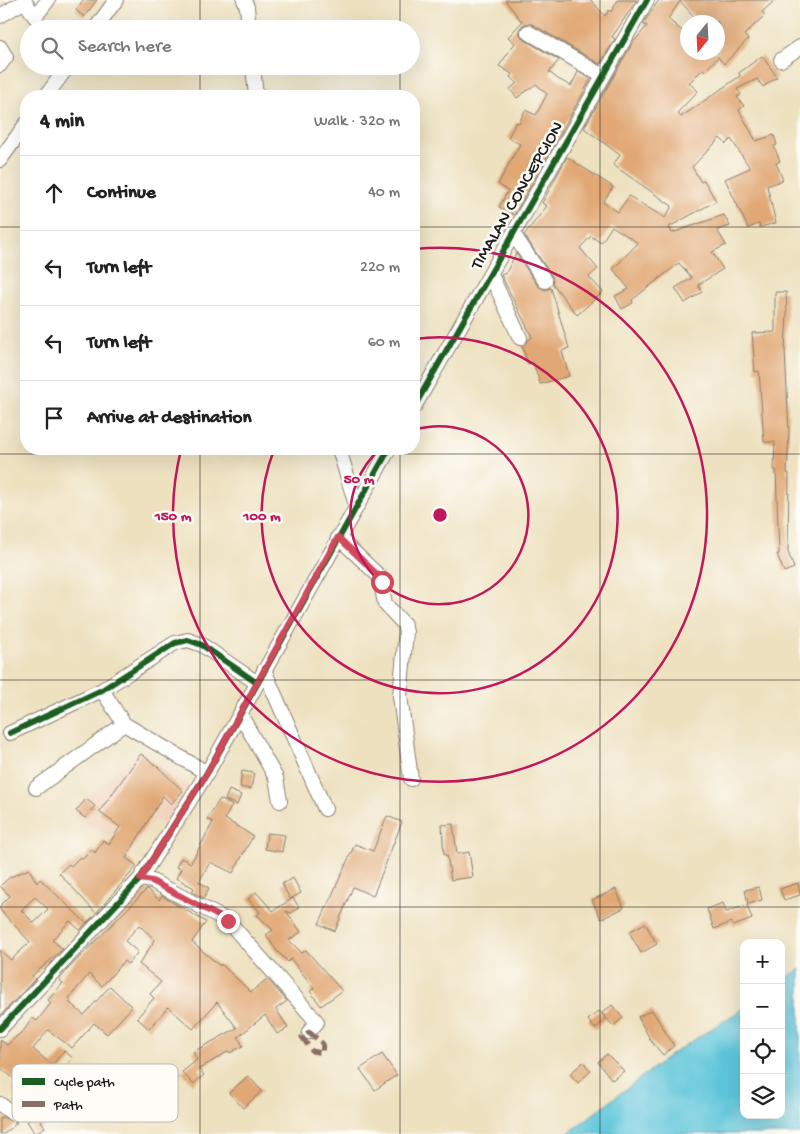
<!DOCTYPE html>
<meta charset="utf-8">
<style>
body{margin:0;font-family:"Gochi Hand",sans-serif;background:#f6f6f6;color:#222}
.controls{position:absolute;right:15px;bottom:15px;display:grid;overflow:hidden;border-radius:10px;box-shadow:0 5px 20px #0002}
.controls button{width:45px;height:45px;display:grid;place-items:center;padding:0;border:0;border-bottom:1px solid #e0e0e0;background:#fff;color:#222;font:25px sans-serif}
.compass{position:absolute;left:680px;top:15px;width:45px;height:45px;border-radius:50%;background:#fff;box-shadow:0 5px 20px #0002;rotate:198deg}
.stop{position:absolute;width:15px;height:15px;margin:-11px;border:4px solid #d1495b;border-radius:50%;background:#fff}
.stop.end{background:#d1495b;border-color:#fff;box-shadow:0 1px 5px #0008}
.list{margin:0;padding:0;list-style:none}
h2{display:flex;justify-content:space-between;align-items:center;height:65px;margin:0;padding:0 20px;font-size:21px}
h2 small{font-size:16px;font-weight:400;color:#767676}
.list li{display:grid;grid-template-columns:32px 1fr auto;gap:15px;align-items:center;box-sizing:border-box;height:75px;padding:0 20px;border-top:1px solid #e0e0e0}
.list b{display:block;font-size:19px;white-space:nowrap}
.list em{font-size:16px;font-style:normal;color:#767676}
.icon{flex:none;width:28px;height:28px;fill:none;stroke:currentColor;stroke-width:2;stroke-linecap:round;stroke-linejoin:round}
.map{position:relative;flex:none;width:800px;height:1134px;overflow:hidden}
.search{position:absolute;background:#fff;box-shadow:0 5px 20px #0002;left:20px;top:20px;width:400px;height:55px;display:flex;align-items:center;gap:12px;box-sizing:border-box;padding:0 18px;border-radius:28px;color:#767676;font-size:19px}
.panel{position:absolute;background:#fff;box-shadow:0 5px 20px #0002;left:20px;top:90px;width:400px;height:365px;border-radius:20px}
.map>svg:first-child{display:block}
.built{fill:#f2d4be}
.water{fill:#5dc5da;stroke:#3c707b}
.building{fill:#e1a874;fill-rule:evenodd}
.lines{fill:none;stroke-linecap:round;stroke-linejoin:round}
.minor-casing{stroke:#857e6e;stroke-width:16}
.minor{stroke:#fff;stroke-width:14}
.quiet{stroke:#8d6e63;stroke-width:5;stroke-dasharray:10 5;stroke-linecap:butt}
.cycleway-casing{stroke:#fdfcf7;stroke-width:9}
.cycleway{stroke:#1b5e20;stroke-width:6}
.route{stroke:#d1495b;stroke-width:6}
.grid{fill:none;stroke:#1c1c1c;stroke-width:1;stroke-opacity:0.55}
.ring{fill:none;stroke:#c2185b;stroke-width:2.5}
.labels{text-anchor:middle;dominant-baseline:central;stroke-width:5;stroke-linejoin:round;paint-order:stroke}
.street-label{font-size:18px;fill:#1c1c1c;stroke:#fdfcf7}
.key{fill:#fdfcf7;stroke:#bab9b5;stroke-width:1}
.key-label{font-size:14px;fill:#1c1c1c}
.centre{fill:#c2185b;stroke:#fdfcf7;stroke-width:2.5}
.ring-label{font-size:15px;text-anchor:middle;font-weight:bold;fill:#c2185b;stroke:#fdfcf7;stroke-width:5;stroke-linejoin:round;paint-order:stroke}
</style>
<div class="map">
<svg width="800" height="1134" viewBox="0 0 800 1134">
<rect width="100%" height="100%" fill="#fdfcf7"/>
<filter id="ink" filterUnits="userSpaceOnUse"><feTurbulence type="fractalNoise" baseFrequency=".02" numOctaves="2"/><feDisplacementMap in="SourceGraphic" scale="10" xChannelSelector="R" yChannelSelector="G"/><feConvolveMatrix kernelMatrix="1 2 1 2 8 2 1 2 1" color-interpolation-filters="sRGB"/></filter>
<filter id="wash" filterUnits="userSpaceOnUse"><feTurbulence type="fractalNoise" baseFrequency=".0096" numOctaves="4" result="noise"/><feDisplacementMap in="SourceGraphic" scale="20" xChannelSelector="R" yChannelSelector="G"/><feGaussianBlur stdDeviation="1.12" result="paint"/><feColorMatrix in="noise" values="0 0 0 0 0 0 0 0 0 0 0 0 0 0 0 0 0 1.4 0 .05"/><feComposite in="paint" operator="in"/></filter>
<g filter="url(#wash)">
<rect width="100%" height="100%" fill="#eee1c0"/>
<path class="built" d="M 140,751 L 191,788 L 164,825 L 154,820 L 134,850 L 67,814 Z"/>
<path class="water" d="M 800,969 L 800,1134 L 567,1134 L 672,1054 L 744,1008 L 744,1115 L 781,1115 L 781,982 Z"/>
<g id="blocks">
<path class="building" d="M 83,0 L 97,0 L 84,17 L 76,10 Z
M 505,0 L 591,0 L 605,16 L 609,10 L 611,12 L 618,0 L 637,0 L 612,37 L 615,39 L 600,64 L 532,24 L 524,24 L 520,28 L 519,32 L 523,39 L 559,60 L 549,72 L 558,79 L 571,86 L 578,72 L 591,79 L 514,215 L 499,207 L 508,191 L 498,184 L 520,144 L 508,138 L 516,122 L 519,123 L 525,110 L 536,115 L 547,94 L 536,84 L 517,98 L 510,89 L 517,83 L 510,77 L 512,74 L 499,66 L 515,43 L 508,37 L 522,22 Z
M 659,0 L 775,0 L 762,12 L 765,15 L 744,35 L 748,39 L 724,64 L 718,57 L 705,71 L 703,69 L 689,83 L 698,91 L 677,113 L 681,117 L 740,76 L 739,73 L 762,56 L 777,77 L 763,87 L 757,79 L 737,89 L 741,94 L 737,97 L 744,106 L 739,110 L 756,141 L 774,135 L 777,145 L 774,146 L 780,161 L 776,163 L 783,180 L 767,186 L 776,223 L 760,227 L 759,224 L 748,228 L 725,179 L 750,168 L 731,139 L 726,144 L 720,138 L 692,167 L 701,182 L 704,180 L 716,201 L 669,227 L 672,233 L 724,215 L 730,226 L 717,230 L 726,245 L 712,252 L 723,269 L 698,285 L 702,292 L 685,303 L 675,288 L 692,278 L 679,263 L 632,300 L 633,303 L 622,309 L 615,296 L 629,289 L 613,269 L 638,243 L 612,226 L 601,243 L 591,236 L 580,248 L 598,269 L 589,277 L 603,292 L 577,315 L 553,284 L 552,276 L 524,235 L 547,206 L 542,203 L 567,157 L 613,187 L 603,202 L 618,212 L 629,196 L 665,218 L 672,206 L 613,165 L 620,155 L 584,128 L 632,44 L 647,26 L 643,24 ZM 680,1 L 699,22 L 718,22 L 718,52 L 688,52 L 688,36 L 668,19 Z
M 516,253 L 538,286 L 545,290 L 551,288 L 569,348 L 562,351 L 569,376 L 540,384 L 533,362 L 528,364 L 522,346 L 532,337 L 501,275 L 506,273 Z
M 775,292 L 786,292 L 787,314 L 785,350 L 789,433 L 787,473 L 789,473 L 788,552 L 794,568 L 784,572 L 777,554 L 779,554 L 776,470 L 774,470 L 775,442 L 764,442 L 759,371 L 755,372 L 752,333 L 775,332 Z
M 141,754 L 157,766 L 183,791 L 171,804 L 163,796 L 126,858 L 137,866 L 96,913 L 59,873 L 69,864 L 71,866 L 80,857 L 83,859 L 92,849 L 95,853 L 103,840 L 109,844 L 120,827 L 99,812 Z
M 242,771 L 254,773 L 251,789 L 240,787 Z
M 229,790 L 241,795 L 237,805 L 225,800 Z
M 86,799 L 95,806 L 85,818 L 76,811 Z
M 220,799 L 232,805 L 225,819 L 253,836 L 233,873 L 210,862 L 199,882 L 209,888 L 204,898 L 192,892 L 194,888 L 176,878 L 181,869 L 176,867 L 181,858 L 191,863 L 213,822 L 207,819 Z
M 387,816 L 402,822 L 373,896 L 353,887 L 335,931 L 319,924 L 355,844 L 373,851 Z
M 453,824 L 457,854 L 469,852 L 473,877 L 451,880 L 447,855 L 444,855 L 442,825 Z
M 267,833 L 285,835 L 282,852 L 265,849 Z
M 29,869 L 37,883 L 40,879 L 86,923 L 93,917 L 80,930 L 70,921 L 52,940 L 63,949 L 32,976 L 35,979 L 0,1016 L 0,950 L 11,960 L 30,942 L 0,910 L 0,906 L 10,896 L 0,886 L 10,877 ZM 35,897 L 48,909 L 34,923 L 21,910 Z
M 293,878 L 301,893 L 290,899 L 282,884 Z
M 798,883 L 800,895 L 784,900 L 780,889 Z
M 759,887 L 762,900 L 748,904 L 745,890 Z
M 147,889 L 159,900 L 162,896 L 206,922 L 192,942 L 220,966 L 221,964 L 251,992 L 267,979 L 287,1001 L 276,1009 L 288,1028 L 277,1034 L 265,1015 L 238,1037 L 243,1046 L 230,1053 L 229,1051 L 199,1069 L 204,1075 L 193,1084 L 182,1072 L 197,1060 L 193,1052 L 237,1028 L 217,1002 L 193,1029 L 168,1007 L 149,1029 L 137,1018 L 154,998 L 150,994 L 161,982 L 139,964 L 155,940 L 139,925 L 125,941 L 138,952 L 128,964 L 124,961 L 102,986 L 89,974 L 69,998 L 71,1000 L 69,1002 L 84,1015 L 110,986 L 132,1007 L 107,1034 L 94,1023 L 72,1048 L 48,1030 L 33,1049 L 52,1065 L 64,1051 L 73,1058 L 59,1074 L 76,1090 L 61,1106 L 43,1088 L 26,1104 L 13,1091 L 20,1084 L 0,1067 L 0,1040 L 7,1045 L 25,1029 L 32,1018 L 37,1021 L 51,1003 L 48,1000 L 63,983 L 59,980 L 67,970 Z
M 616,889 L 624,908 L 601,919 L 592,900 Z
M 256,892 L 273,911 L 293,898 L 299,907 L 291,913 L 286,911 L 301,932 L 289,940 L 302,953 L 306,950 L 342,991 L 321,1006 L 310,991 L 314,988 L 291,959 L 288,962 L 276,950 L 266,935 L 273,930 L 257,915 L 260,912 L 248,899 Z
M 723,903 L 726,912 L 747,905 L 752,919 L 733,926 L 732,922 L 714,929 L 707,909 Z
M 645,923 L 657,944 L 641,953 L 629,932 Z
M 612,1005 L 623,1018 L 613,1026 L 602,1013 Z
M 652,1010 L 674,1046 L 663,1055 L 651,1041 L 638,1017 Z
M 599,1011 L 606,1019 L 595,1029 L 588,1020 Z
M 382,1054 L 397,1075 L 375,1090 L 360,1069 Z
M 607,1054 L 624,1071 L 612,1080 L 598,1062 Z
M 583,1062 L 591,1071 L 578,1083 L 570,1074 Z
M 168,1067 L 178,1078 L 169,1085 L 159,1074 Z
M 248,1076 L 262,1091 L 243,1108 L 229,1093 Z
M 37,1115 L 45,1127 L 35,1134 L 27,1121 Z
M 2,1117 L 17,1123 L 4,1134 L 0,1134 L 0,1119 Z"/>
</g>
</g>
<g filter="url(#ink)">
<use href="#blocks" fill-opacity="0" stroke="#857e6e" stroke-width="1"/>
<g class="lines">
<g class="minor-casing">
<path id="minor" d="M 24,0 L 35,17 L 48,0
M 244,0 L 247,7 L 249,29
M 0,16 L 25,1
M 95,29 L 116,0
M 528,32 L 603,76
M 0,47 L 6,57 L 0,65
M 781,60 L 800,47
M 253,66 L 256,96
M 46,96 L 68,66
M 0,160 L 26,124
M 514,235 L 545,281
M 491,275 L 520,338
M 414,407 L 647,0
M 339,449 L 356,505
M 338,537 L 380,577 L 385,604 L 404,624 L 406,632 L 400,696 L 411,779
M 264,670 L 325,809
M 102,690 L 124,724 L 207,773
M 240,714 L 276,778 L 280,801
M 10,733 L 102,690 L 175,643 L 188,640 L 202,645 L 257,683
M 36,788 L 124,724
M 140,879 L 152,881 L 228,921 L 317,1022 L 309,1032
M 0,1029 L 140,879 L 207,773 L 389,449
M 0,1104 L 13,1114"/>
</g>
<use href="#minor" class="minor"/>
<path class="quiet" d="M 309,1032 L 323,1044 L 322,1053 L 312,1051 L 302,1037 Z"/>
<g class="cycleway-casing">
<path id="cycleway" d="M 414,407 L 647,0
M 10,733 L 102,690 L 175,643 L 188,640 L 202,645 L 257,683
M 0,1029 L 140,879 L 207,773 L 389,449"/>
</g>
<use href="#cycleway" class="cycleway"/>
</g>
</g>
<g class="lines" filter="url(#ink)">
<path class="route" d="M 228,921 L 152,881 L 140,879 L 207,773 L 338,537 L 380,577 L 382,582"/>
</g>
<path class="grid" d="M 200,0 L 200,29M 400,0 L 400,29M 600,0 L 600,1134M 200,66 L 200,96M 400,66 L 400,96M 0,227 L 26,227M 414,227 L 800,227M 200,449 L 200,1134M 400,449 L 400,1134M 0,454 L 800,454M 0,680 L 800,680M 0,907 L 800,907"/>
<g class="ring">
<path d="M414 430A89 89 0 1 1 380 449"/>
<path d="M415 339A178 178 0 1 1 274 450"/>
<path d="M414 249A267 267 0 1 1 181 450"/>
</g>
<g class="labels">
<g class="street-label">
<text transform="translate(518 196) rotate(-60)">TIMALAN CONCEPCION</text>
</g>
</g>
<rect x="12" y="1064" width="166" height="58" rx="8" class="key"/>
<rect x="22" y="1078" width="23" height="7" fill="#1b5e20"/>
<rect x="22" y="1101" width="23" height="6" fill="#8d6e63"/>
<g class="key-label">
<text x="54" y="1086">Cycle path</text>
<text x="54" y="1109">Path</text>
</g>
<circle cx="440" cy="515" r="8" class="centre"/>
<g class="ring-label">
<text x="359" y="483">50 m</text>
<text x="173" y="520">150 m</text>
<text x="262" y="520">100 m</text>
</g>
</svg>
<div class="controls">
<button>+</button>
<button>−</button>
<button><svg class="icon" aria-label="locate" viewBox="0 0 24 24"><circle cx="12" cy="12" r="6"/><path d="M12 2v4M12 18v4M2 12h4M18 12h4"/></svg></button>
<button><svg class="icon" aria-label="layers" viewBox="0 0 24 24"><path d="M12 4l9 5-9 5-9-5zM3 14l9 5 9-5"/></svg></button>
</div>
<svg class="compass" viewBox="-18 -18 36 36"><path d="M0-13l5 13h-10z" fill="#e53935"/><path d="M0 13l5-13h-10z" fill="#767676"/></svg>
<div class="stop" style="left:382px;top:582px"></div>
<div class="stop end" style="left:228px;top:921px"></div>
<div class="search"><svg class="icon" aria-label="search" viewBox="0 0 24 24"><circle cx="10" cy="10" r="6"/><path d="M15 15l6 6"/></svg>Search here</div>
<section class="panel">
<h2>4 min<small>Walk · 320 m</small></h2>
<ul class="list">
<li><svg class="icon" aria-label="ahead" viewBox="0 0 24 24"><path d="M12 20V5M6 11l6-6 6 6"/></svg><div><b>Continue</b></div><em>40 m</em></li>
<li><svg class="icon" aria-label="left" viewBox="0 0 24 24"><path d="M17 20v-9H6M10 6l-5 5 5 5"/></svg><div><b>Turn left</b></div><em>220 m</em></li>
<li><svg class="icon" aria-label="left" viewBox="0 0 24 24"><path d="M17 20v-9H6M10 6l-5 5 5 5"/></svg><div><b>Turn left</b></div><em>60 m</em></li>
<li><svg class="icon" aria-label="arrive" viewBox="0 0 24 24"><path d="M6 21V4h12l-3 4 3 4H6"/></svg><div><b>Arrive at destination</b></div></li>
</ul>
</section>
</div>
